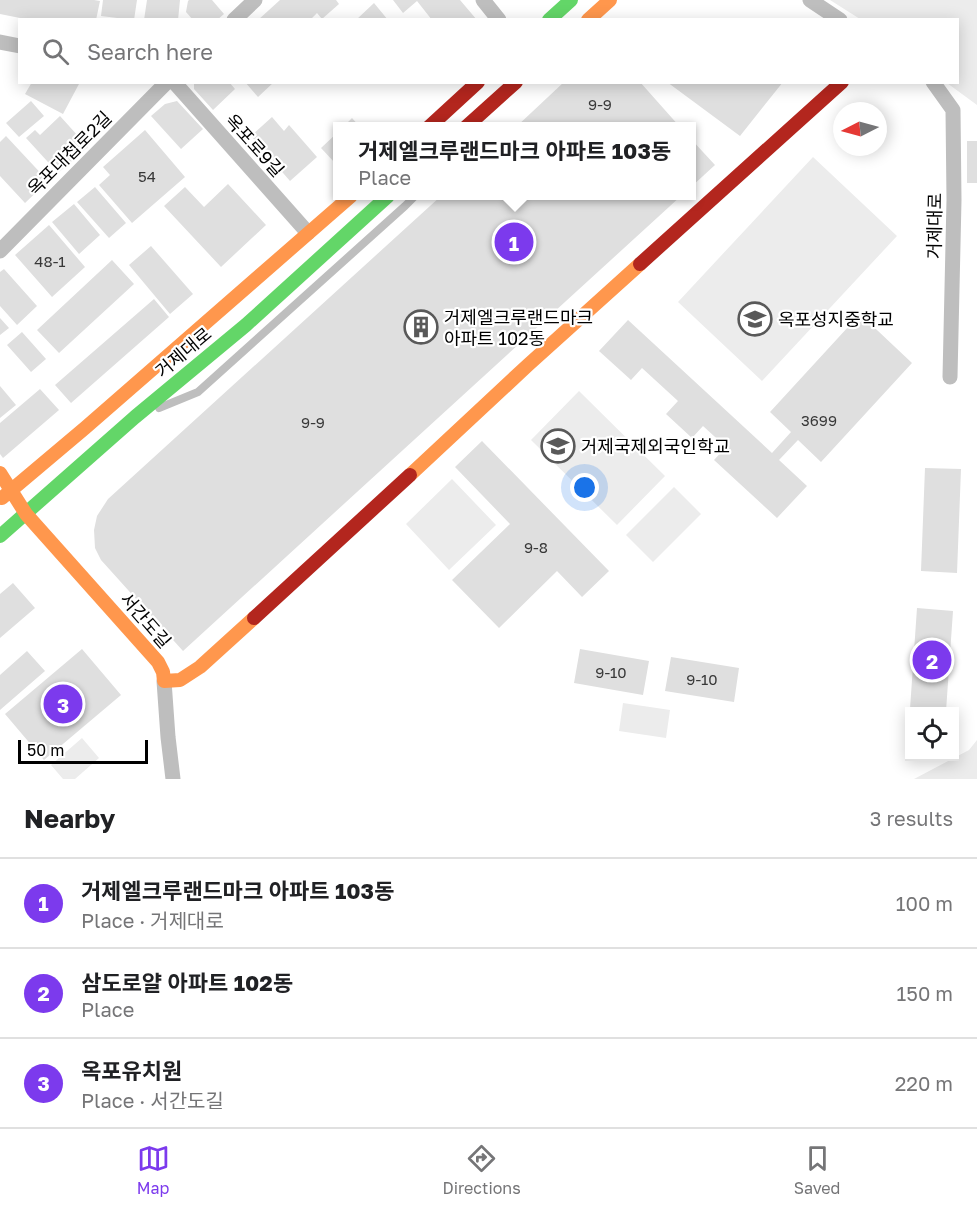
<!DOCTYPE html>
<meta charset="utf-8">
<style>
body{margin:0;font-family:"Golos Text","Noto Sans KR",sans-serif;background:#f6f6f6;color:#202124}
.controls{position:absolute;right:18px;bottom:18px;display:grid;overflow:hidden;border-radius:0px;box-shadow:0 3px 15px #0003}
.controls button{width:54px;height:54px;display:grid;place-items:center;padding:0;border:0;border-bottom:2px solid #e0e0e0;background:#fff;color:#202124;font:30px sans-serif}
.compass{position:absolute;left:833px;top:102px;width:54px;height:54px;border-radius:50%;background:#fff;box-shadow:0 3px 15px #0003;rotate:264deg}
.scale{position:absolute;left:18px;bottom:15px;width:130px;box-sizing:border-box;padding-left:6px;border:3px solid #000;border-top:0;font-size:16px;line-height:21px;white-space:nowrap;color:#000;-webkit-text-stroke:4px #fff;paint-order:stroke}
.you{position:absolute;left:585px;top:488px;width:21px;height:21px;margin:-15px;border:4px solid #fff;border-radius:50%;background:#1a73e8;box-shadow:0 0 0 9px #1a73e833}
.badge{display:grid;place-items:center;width:39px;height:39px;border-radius:50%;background:#7c3aed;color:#fff;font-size:20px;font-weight:700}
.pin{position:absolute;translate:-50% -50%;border:3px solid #fff;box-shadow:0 2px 6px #0006}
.popup{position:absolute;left:333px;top:122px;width:363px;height:78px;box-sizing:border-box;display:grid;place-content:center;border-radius:0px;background:#fff;filter:drop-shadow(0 2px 4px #0005);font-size:20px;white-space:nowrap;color:#757577}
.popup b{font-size:22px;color:#202124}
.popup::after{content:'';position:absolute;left:50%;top:100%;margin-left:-12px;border:12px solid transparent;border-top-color:#fff}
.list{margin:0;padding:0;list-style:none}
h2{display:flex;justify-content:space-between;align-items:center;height:78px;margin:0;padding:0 24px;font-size:26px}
h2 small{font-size:20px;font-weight:400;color:#757577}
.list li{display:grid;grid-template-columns:39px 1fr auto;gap:18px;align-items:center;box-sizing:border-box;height:90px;padding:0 24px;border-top:2px solid #e0e0e0}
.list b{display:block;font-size:22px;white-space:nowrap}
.list p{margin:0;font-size:20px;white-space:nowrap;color:#757577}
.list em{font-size:20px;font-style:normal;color:#757577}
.icon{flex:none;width:33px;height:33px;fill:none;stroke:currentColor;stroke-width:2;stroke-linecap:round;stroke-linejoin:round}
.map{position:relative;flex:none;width:977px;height:779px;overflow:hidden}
.search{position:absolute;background:#fff;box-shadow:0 3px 15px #0003;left:18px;right:18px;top:18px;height:66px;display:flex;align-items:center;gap:15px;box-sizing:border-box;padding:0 21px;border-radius:0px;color:#757577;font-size:22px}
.sheet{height:348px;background:#fff}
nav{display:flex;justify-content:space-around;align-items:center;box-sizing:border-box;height:84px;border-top:2px solid #e0e0e0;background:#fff;font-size:16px;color:#757577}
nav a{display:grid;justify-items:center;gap:3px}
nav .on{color:#7c3aed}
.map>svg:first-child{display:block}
.green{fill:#ececec}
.building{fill:#dfdfdf}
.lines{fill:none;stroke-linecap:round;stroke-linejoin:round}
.lane{stroke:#bebebe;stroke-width:8}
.street{stroke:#bebebe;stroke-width:15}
.fast{stroke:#63d668;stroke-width:14}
.slow{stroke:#ff974d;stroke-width:14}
.jam{stroke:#b3261e;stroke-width:14}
.labels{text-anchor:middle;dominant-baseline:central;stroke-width:4.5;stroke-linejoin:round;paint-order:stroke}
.number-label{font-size:15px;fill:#383838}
.street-label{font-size:18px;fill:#000;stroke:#fff}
.poi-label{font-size:18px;fill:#000;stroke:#fff;text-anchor:start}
</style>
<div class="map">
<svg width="977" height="779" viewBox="0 0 977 779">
<rect width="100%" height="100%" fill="#fff"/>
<path class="green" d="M 830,0 L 977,0 L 977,105 L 947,83 L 958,82 L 958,20 L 860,19 Z
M 813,157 L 897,236 L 762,381 L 678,302 Z
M 579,391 L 665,476 L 617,525 L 531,440 Z
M 452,479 L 496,525 L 449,570 L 406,524 Z
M 674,487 L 701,514 L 653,562 L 626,535 Z
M 623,703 L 670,710 L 666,738 L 619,731 Z
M 82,738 L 99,758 L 75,779 L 63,779 L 51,765 Z
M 977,740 L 977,779 L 914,779 L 969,750 Z"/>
<path class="building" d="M 0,0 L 94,0 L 100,1 L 96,20 L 30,20 L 0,14 Z
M 103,0 L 137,0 L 134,20 L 101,16 Z
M 147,0 L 180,0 L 178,20 L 144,20 Z
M 189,0 L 212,0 L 224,14 L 217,20 L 193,20 L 186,12 L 188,1 Z
M 280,0 L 336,0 L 339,4 L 322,19 L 317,13 L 310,20 L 258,20 Z
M 393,0 L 460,0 L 477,20 L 432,20 L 417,1 L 403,13 Z
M 374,3 L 388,20 L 356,20 Z
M 32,82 L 80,82 L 63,114 L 25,94 Z
M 194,82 L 229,82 L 235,89 L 213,110 L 194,89 Z
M 245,82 L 274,82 L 258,97 Z
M 564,82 L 640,82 L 680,127 L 516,127 Z
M 667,82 L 783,82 L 740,136 Z
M 31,101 L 44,116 L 19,137 L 6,123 Z
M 177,101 L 203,129 L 181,149 L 151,116 L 165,104 Z
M 60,116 L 88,147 L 58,173 L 26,138 L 35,130 L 40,135 Z
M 272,117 L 284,131 L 289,125 L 317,157 L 290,181 L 251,136 Z
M 352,118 L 360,127 L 343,127 Z
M 145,130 L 185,177 L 132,223 L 99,185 L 110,175 L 103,167 Z
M 337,133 L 337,162 L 335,163 L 321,148 Z
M 6,136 L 48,181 L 25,203 L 0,176 L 0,142 Z
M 691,139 L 715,165 L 691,187 Z
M 967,141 L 977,141 L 977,183 L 967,183 Z
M 228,184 L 266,225 L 221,267 L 164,206 L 185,187 L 204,207 Z
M 95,187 L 126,223 L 109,238 L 77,202 Z
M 441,196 L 681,196 L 183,651 L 101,560 L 95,548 L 94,530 L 97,516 L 108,499 Z
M 74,204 L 100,235 L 79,254 L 52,222 Z
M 49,225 L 85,267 L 52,297 L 15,255 Z
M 151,246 L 193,294 L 170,314 L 129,265 Z
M 112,260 L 134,284 L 59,353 L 37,330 Z
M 4,269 L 37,306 L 17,325 L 0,306 L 0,272 Z
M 154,299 L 169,317 L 71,403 L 55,385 Z
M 860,314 L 912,363 L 821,462 L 798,440 L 779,460 L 807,486 L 777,518 L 714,460 L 726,447 L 703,426 L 692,438 L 666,414 L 678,401 L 642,368 L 631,380 L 599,351 L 628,320 L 772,453 L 791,432 L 770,412 Z
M 0,318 L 9,328 L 0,335 Z
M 22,332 L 46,359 L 31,372 L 7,345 Z
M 0,386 L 16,405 L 0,418 Z
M 40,389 L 59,410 L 3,458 L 0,454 L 0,423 Z
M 482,441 L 609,571 L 582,597 L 557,571 L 499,628 L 452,580 L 510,524 L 455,467 Z
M 925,468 L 961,469 L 957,573 L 921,571 Z
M 13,583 L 35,608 L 0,638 L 0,594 Z
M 917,608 L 953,611 L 946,711 L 910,709 Z
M 82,649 L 121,695 L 44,760 L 5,714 Z
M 580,649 L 649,661 L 643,695 L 574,683 Z
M 27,651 L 45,671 L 0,710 L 0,675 Z
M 671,657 L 739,668 L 734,702 L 665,691 Z"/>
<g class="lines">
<path class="lane" d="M 159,408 L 198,392 L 405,206 L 415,196"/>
<path class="street" d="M 483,0 L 499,20
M 810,0 L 840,20
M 234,20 L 255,0
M 0,42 L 20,46
M 174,82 L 308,233
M 933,82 L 953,110 L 954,200 L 950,377
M 0,251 L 167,82
M 164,681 L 168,737 L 173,779"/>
<path class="fast" d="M 549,20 L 571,0
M 0,536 L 135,417 L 246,325 L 388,196"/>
<path class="slow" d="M 588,20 L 610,0
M 0,473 L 26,514 L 158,662 L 163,672 L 164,681 L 180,680 L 200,667 L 254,618
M 410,475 L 528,365 L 640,264
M 2,498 L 85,428 L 351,196"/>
<path class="jam" d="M 429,127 L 478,82
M 466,127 L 516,82
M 640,264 L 842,82
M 254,618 L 410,475"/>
</g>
<defs>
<g id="school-ring" transform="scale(1.725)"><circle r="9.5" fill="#fff" stroke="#595959" stroke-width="1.5"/><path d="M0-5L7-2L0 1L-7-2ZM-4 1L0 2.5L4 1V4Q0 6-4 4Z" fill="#595959"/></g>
<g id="building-ring" transform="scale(1.725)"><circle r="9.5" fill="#fff" stroke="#595959" stroke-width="1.5"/><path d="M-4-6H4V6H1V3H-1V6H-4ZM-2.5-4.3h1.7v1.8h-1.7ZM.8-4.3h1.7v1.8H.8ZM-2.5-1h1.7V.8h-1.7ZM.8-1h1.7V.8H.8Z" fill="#595959"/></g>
</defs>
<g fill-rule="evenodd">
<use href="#school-ring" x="755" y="319"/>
<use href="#building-ring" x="421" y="327"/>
<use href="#school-ring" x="558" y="446"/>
</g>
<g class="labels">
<g class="number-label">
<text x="600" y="104">9-9</text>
<text x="147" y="176">54</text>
<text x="50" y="261">48-1</text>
<text x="819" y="420">3699</text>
<text x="313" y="422">9-9</text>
<text x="536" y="547">9-8</text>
<text x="611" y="672">9-10</text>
<text x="702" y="679">9-10</text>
</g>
<g class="street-label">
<text transform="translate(255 145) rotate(48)">옥포로9길</text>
<text transform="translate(69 153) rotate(-45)">옥포대첩로2길</text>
<text transform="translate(934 226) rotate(-89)">거제대로</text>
<text transform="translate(183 352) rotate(-40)">거제대로</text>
<text transform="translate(146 620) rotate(49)">서간도길</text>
</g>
<g class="poi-label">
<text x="444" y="317">거제엘크루랜드마크<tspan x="444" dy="21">아파트 102동</tspan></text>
<text x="778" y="319">옥포성지중학교</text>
<text x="581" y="446">거제국제외국인학교</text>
</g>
</g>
</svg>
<div class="controls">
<button><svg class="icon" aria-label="locate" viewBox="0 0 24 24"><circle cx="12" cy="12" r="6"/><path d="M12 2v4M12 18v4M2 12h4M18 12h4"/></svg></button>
</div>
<svg class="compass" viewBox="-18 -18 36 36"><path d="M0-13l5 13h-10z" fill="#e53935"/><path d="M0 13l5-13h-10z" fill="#757577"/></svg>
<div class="scale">50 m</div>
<div class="you"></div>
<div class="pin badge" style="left:514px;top:242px">1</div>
<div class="popup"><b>거제엘크루랜드마크 아파트 103동</b>Place</div>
<div class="pin badge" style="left:932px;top:660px">2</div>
<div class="pin badge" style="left:63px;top:704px">3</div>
<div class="search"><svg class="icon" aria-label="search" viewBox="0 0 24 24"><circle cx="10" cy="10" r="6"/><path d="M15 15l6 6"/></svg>Search here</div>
</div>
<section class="sheet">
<h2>Nearby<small>3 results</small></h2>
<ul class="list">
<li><span class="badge">1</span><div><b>거제엘크루랜드마크 아파트 103동</b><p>Place · 거제대로</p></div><em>100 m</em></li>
<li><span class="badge">2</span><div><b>삼도로얄 아파트 102동</b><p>Place</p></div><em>150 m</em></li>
<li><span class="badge">3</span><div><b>옥포유치원</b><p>Place · 서간도길</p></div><em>220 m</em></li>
</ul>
</section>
<nav>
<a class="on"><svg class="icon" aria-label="map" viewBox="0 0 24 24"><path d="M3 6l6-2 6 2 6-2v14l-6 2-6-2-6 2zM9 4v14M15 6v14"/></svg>Map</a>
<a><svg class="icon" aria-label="directions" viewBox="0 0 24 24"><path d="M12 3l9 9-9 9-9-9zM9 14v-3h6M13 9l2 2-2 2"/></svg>Directions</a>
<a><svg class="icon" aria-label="saved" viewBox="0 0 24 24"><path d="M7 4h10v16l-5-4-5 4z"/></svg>Saved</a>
</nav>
